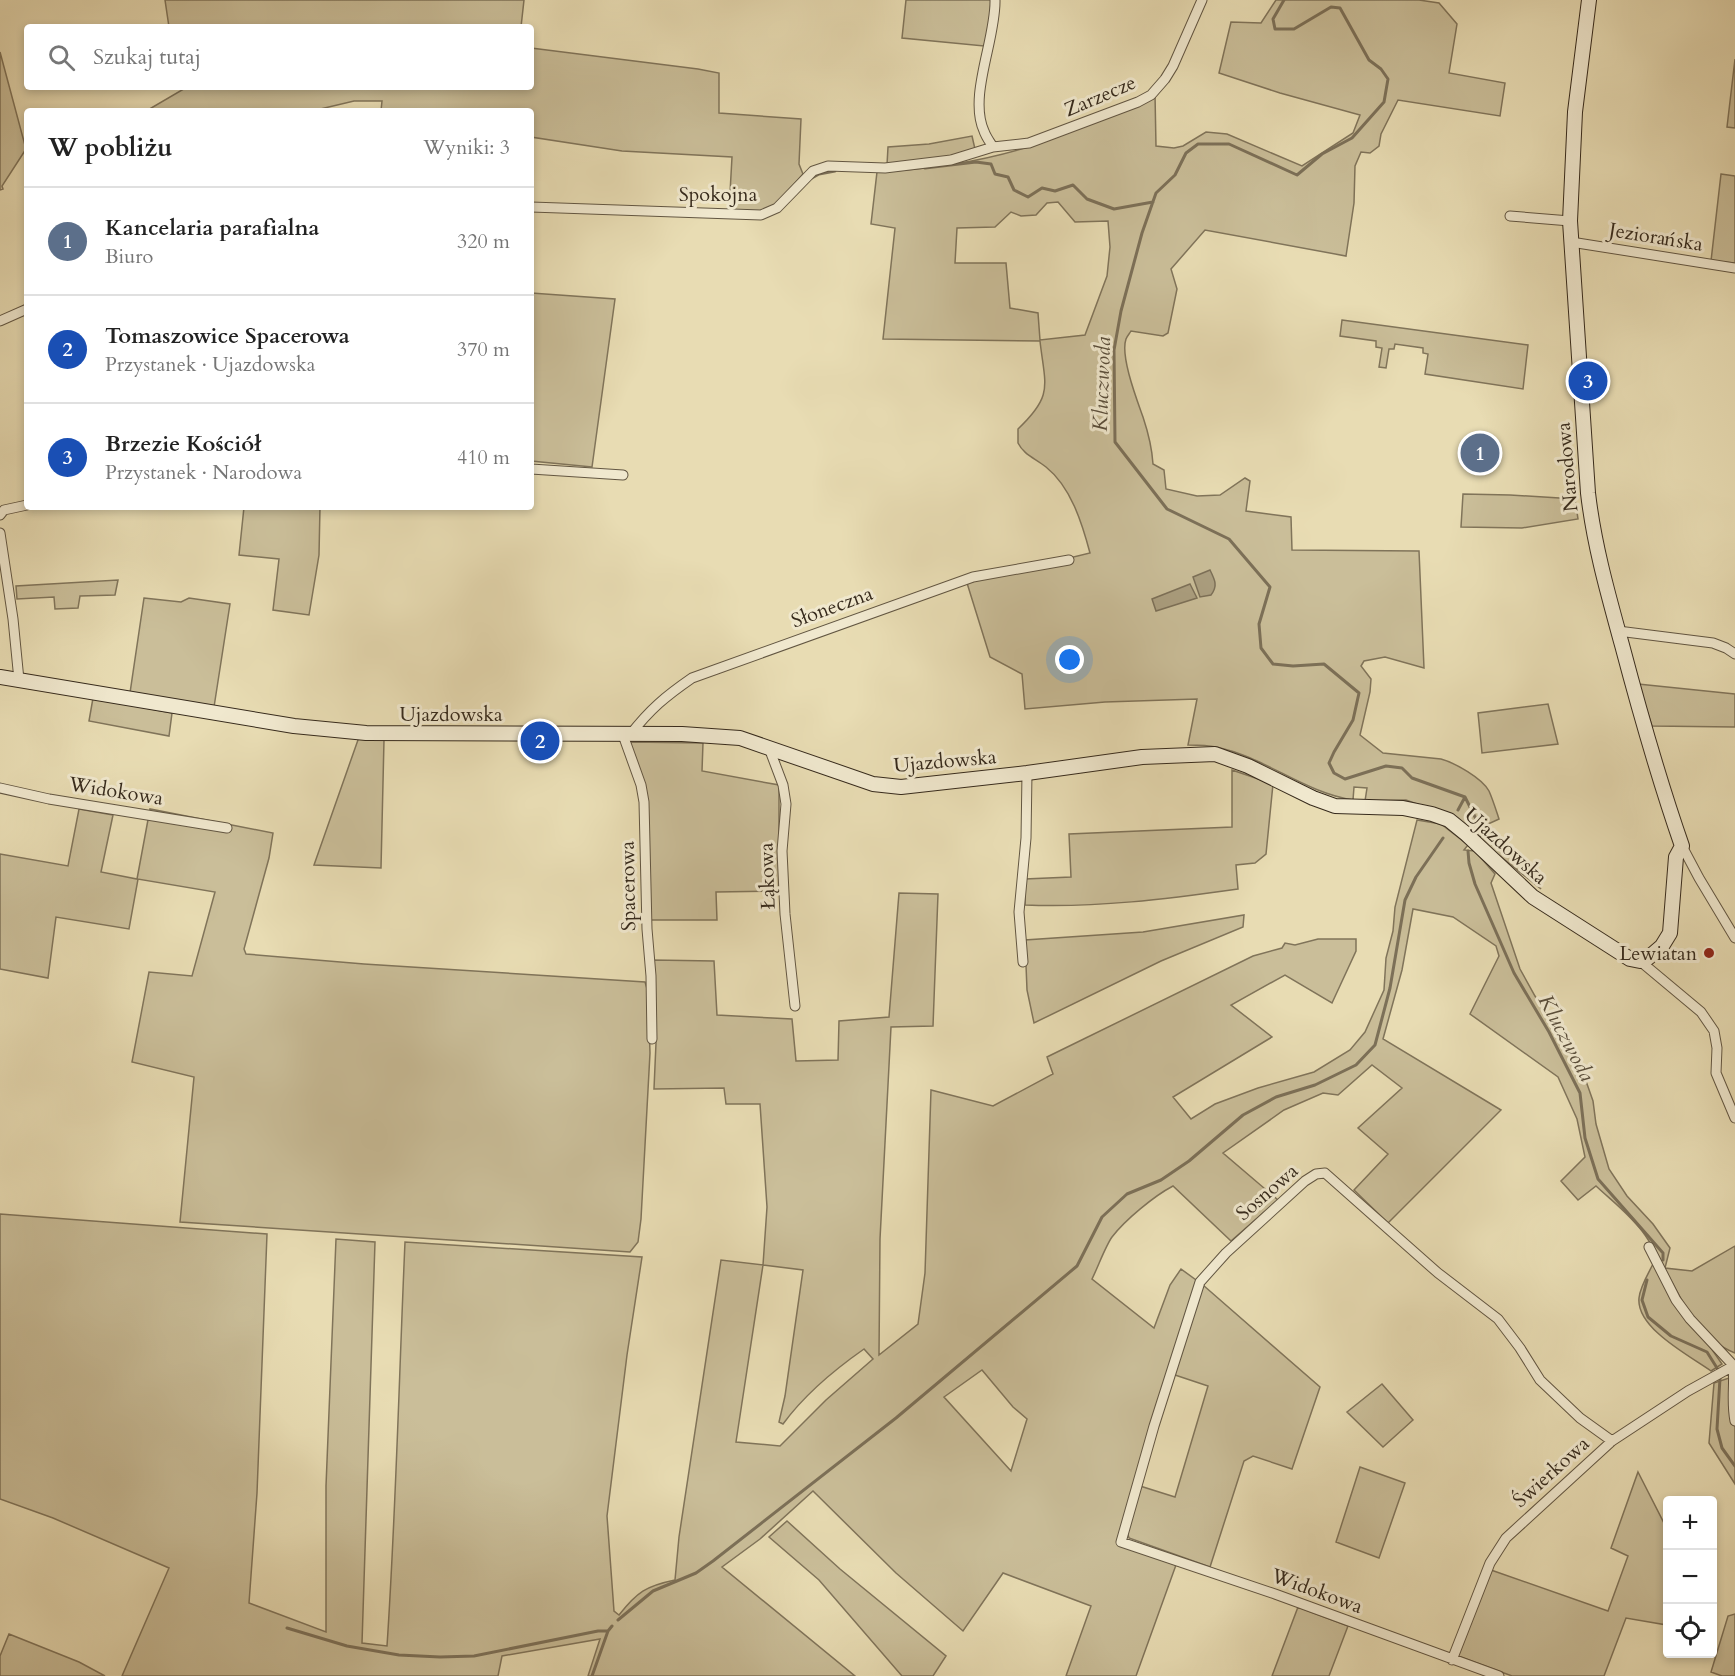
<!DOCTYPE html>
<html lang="pl">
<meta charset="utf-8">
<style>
body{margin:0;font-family:Cardo,serif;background:#f2f2f2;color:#222}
.controls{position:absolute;right:18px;bottom:18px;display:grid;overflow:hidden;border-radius:6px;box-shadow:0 3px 9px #0003}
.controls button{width:54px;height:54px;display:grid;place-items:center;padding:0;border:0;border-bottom:2px solid #e0e0e0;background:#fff;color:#222;font:30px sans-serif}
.you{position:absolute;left:1070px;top:660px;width:21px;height:21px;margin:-15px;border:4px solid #fff;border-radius:50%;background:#1a73e8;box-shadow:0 0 0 9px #1a73e833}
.badge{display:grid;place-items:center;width:39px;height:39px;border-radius:50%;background:#d93025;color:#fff;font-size:20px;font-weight:700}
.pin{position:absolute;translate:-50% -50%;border:3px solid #fff;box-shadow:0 2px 6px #0006}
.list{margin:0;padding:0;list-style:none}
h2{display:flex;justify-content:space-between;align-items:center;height:78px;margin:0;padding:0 24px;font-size:26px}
h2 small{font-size:20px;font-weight:400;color:#767676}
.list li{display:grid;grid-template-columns:39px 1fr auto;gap:18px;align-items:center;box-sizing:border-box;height:108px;padding:0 24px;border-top:2px solid #e0e0e0}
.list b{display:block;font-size:22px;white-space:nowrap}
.list p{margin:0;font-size:20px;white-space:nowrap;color:#767676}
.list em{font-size:20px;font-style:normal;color:#767676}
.icon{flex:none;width:33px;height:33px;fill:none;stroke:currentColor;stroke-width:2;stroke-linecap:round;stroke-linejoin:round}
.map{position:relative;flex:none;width:1735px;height:1676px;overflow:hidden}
.search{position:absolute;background:#fff;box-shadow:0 3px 9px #0003;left:24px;top:24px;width:510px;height:66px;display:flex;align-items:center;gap:15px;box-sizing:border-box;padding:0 21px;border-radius:6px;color:#767676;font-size:22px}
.panel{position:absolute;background:#fff;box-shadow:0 3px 9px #0003;left:24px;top:108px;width:510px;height:402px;border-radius:6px}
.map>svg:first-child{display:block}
.green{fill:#cabe99;stroke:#80745a;stroke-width:1.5;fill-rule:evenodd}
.water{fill:#ab9f80;stroke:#7c7058;stroke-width:1.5}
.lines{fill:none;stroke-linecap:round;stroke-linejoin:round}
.stream{stroke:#7c7058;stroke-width:3}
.street-casing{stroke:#625642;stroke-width:11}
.secondary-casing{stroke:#362a1c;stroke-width:16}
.street{stroke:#f0e8ce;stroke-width:9}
.secondary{stroke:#f0e8ce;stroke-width:14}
.poi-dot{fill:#8f2418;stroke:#f0e8ce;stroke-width:2}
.labels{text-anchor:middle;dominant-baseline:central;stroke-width:6;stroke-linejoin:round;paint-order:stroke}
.street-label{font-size:20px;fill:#362a1c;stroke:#f0e8ce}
.poi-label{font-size:20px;fill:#362a1c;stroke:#f0e8ce;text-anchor:end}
.water-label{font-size:21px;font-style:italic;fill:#594d3a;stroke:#f0e8ce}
</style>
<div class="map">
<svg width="1735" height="1676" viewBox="0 0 1735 1676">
<rect width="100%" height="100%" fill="#e8dcb3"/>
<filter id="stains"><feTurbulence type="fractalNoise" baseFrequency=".00333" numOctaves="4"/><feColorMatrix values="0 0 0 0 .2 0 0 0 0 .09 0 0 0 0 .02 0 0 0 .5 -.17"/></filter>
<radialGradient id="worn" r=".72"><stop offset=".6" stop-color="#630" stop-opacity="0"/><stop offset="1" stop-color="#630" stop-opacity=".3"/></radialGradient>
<path class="green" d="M 165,0 L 524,0 L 521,27 L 169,27 Z
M 906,0 L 993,0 L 989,31 L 984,46 L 902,38 Z
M 1276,0 L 1419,0 L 1439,3 L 1457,24 L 1449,73 L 1505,83 L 1500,116 L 1398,100 L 1381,134 L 1379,146 L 1370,153 L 1361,152 L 1355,166 L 1354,203 L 1346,256 L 1205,230 L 1171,269 L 1177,289 L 1168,333 L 1163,336 L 1131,331 C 1130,333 1127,336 1126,339 C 1120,356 1137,400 1143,417 C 1148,432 1152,448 1153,464 L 1164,470 L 1166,489 L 1197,496 L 1220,495 L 1245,478 L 1250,481 L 1246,511 L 1291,517 L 1292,550 L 1419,551 L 1424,668 L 1385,657 L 1364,661 L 1361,666 L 1371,679 L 1370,692 L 1360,735 L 1383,753 L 1441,759 C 1455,763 1482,778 1489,791 C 1493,800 1496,810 1499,819 L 1488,824 L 1496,838 L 1541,889 L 1450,816 L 1406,800 L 1365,801 L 1367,788 L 1354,787 L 1353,800 C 1303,792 1265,757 1216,747 C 1207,745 1197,745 1188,745 L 1197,699 L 1105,702 L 1025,709 L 1022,674 L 990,657 L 967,583 L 1090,553 C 1082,523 1071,487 1046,467 C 1035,458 1024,455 1018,443 L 1018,429 C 1054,395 1045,386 1040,341 L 883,339 L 895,228 L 871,224 L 877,172 C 932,169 988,161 1040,143 C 1079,130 1117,110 1155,94 L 1156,146 L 1174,148 L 1183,146 L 1206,132 L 1227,134 L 1302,166 L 1353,133 L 1360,115 L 1280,93 L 1219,73 L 1231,22 L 1261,23 ZM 1058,202 L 1075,222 L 1108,221 L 1110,247 L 1107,276 L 1085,335 L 1040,340 L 1038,313 L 1010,308 L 1006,263 L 955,263 L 957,228 L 995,227 L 1011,212 L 1021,216 L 1036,215 L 1047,203 Z
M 531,48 L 698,69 L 719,73 L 719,113 L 801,119 L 799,164 L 803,174 L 775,206 L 759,213 L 729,211 L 732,157 L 622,151 L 531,137 L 531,111 L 381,111 L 382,101 L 354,101 L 312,111 L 146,111 L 187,87 L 531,87 Z
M 0,52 L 26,149 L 2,186 L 3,189 L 0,190 Z
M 1735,59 L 1735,128 L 1727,127 Z
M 972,136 L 975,149 L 964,154 L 887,165 L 888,147 L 929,144 Z
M 1721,174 L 1735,176 L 1735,263 L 1711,261 Z
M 531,293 L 615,299 L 592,467 L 531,461 Z
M 1342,320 L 1528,345 L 1523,389 L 1425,374 L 1428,354 L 1423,353 L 1423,348 L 1395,344 L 1394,349 L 1389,349 L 1386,368 L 1379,367 L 1382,348 L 1376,347 L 1376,341 L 1340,336 Z
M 1463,494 L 1510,495 L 1575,499 L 1578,519 L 1522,528 L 1461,527 Z
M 244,507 L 320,507 L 319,555 L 309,615 L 273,610 L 279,559 L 239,555 Z
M 118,580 L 115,595 L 80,596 L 78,608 L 55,609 L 54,597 L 17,599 L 16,586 Z
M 144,598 L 181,602 L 189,598 L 230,604 L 214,707 L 130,693 Z
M 1638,684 L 1735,694 L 1735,727 L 1652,726 Z
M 93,698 L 172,713 L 169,736 L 89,721 Z
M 1548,704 L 1558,744 L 1482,753 L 1478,713 Z
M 359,737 L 384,740 L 381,868 L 314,865 Z
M 630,742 L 703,743 L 702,771 L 779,785 L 779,891 L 716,892 L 717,920 L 650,920 L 647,801 Z
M 1232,770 L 1273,784 L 1266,854 L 1255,863 L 1236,865 L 1238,889 C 1167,899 1096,908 1025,905 L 1025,879 L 1071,877 L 1069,834 L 1232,827 Z
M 79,809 L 113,815 L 101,872 L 137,879 L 150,809 L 273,833 L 269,858 L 244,949 L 246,954 L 364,964 L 645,982 L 648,992 L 650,1053 L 641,1219 L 638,1242 L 630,1252 L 180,1222 L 194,1077 L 132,1062 L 149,972 L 192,976 L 215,892 L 138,879 L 129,929 L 56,917 L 48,978 L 0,969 L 0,854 L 68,866 Z
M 1417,820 L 1441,824 L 1468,845 L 1464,850 L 1475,851 L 1495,874 L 1491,883 L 1520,969 L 1535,996 L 1568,1047 L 1586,1081 L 1593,1101 L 1596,1124 L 1609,1169 L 1627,1196 L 1653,1224 L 1670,1248 L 1665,1268 L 1692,1271 L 1735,1246 L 1735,1353 C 1689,1336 1671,1272 1645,1235 C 1632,1216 1612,1201 1596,1186 L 1578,1200 L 1561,1181 L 1585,1157 L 1577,1119 L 1558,1077 L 1470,1014 L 1499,956 L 1496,946 L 1453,917 L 1413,909 L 1402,970 L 1383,1039 L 1501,1110 L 1388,1223 L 1354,1190 L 1388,1154 L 1358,1128 L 1402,1088 L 1372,1065 L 1338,1095 L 1323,1093 L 1284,1110 L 1223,1153 L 1278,1200 L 1231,1241 L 1173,1186 C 1154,1196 1125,1220 1112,1237 C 1105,1247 1098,1267 1092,1279 L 1154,1328 L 1170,1285 L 1181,1269 L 1203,1285 L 1320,1387 L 1292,1469 L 1253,1456 L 1244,1461 L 1210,1567 L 1129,1538 L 1127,1532 L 1140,1486 L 1175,1497 L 1208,1386 L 1169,1373 L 1118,1541 L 1176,1565 L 1136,1676 L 1066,1676 L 1091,1606 L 1003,1573 L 963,1631 L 896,1573 L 813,1491 L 760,1539 L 722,1567 L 855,1676 L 588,1676 L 600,1639 L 502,1656 L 498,1676 L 122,1676 L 169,1568 L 53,1518 L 0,1499 L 0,1214 L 267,1234 L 257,1493 L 249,1603 L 326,1632 L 326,1486 L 336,1239 L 375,1242 L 362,1643 L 387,1646 C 396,1512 399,1377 405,1242 L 642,1257 L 627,1355 L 607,1516 L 614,1611 L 619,1615 C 637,1592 646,1586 675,1580 L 679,1537 L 721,1260 L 763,1265 L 767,1207 L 760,1104 L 726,1104 L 724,1088 L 654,1089 L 656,1043 L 653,960 L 714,961 L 717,1015 L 792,1019 L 796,1061 L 838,1060 L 839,1021 L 889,1017 L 899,893 L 938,894 L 933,1026 L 891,1027 L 880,1239 L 879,1355 L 918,1324 L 925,1273 L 931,1090 L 993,1106 L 1053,1074 L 1047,1057 L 1253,956 L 1282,948 L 1285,943 L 1295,945 L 1318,939 L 1356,939 L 1356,951 L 1332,1003 L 1285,975 L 1231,1005 L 1272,1037 L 1173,1097 L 1191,1119 L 1215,1104 L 1258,1088 L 1314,1072 L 1350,1050 L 1365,1032 L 1384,990 L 1386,958 L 1393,931 L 1395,907 ZM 763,1265 L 803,1270 L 785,1396 L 779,1422 L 783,1424 C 805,1394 834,1370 864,1349 L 873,1359 L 826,1400 L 780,1446 L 736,1442 ZM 982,1370 L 1013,1407 L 1027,1419 L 1011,1471 L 944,1397 Z
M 1244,915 L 1243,927 L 1161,961 L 1034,1023 L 1027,990 L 1025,940 L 1143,932 Z
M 1653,1264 L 1722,1364 L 1711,1371 C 1690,1356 1636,1328 1639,1298 C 1640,1287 1648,1274 1653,1264 Z
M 1735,1376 L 1735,1484 L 1709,1443 L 1714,1383 Z
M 1382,1384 L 1413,1420 L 1383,1447 L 1347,1412 Z
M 1360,1467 L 1405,1483 L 1379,1558 L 1336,1542 Z
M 1638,1472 L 1664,1523 L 1667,1522 L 1667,1625 L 1626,1618 L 1604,1676 L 1512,1676 L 1458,1656 L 1491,1570 L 1608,1611 L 1628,1556 L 1611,1548 Z
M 787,1521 L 840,1569 L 946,1656 L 933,1676 L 902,1676 L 819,1580 L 769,1537 Z
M 1298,1607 L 1348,1626 L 1329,1676 L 1272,1676 Z
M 1735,1614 L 1735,1676 L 1722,1676 L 1711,1672 L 1728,1616 Z
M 9,1634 L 79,1662 L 105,1676 L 0,1676 L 0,1656 Z"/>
<path class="water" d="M 1210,570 C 1215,580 1218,586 1211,595 L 1200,597 L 1193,577 Z
M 1190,584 L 1197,598 L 1156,611 L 1152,599 Z"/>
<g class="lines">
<path class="stream" d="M 1284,0 L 1273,19 L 1275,29 L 1294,29 L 1331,7 L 1340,8 L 1369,60 L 1381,69 L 1388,79 L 1384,102 L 1352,138 L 1322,154 L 1297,175 L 1229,144 L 1198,144 L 1186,153 L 1175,175 L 1156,193 L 1142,233 L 1121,311 L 1114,350 L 1115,442 L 1167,509 L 1229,539 L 1270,587 L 1259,624 L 1261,648 L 1273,664 L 1293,666 L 1324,664 L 1359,693 L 1353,720 L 1334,752 L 1329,763 L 1334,773 L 1345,779 L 1386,766 L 1402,768 L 1412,778 L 1465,797 L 1481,829 L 1479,840
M 925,168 L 976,162 L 991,164 L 995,174 L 1008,177 L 1014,190 L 1028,197 L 1042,188 L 1055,191 L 1073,185 L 1087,199 L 1114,209 L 1153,202
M 810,179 L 819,174 L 835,171
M 1458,810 L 1465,797
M 1468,851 L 1469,863 L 1475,884 L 1514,973 L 1549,1032 L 1580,1093 L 1585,1138 L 1598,1179 L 1663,1253 L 1663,1260
M 1647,1280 L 1642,1300 L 1648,1317 L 1671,1336 L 1707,1352 L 1717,1368
M 1720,1378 L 1717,1429 L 1722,1448 L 1735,1466
M 618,1620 L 653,1591 L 696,1573 L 713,1561 L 896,1418 L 1077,1266 L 1102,1217 L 1127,1194 L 1161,1180 L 1189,1161 L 1243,1115 L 1276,1097 L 1315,1085 L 1356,1065 L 1375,1045 L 1390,988 L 1405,900 L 1416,877 L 1443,838
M 287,1628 L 347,1646 L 399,1655 L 440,1657 L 474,1656 L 598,1631 L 608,1631
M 592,1676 L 608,1631 L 612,1626"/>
<g class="street-casing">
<path id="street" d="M 993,147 C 990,142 986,137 984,131 C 968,96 996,39 995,0
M 531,207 L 761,215 L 777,208 L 813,171 L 828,166 L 885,168 L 951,160 L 993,147 L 1029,143 L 1138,102 L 1151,95 L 1165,79 L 1173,66 L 1202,0
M 1510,216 L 1570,221
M 1571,242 L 1735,268
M 0,321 L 27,309
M 531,469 L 623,475
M 0,515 L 4,510 L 27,505
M 0,533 L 13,619 L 19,680
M 1618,631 L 1713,643 L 1726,648 L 1735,654
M 623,735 L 641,785 L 644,802 L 647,929 L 651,976 L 652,1039
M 630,735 C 650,709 666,696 692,678 L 973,577 L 1069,560
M 769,748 L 783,785 L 786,804 L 782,851 L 785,914 L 795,1006
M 0,788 L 49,799 L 227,828
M 1682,846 L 1699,878 L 1735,938
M 1640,961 L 1701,1012 L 1714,1031 L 1717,1048 L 1716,1073 L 1735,1118
M 1023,962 L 1019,912 L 1026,838 L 1027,773
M 1649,1247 L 1676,1300 L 1690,1319 L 1733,1365 C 1735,1383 1731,1402 1735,1421
M 1452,1660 L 1490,1563 L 1506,1538 L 1612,1441 L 1688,1391 L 1735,1365
M 1499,1676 L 1275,1594 L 1121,1542 L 1154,1426 L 1200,1282 L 1226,1253 L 1305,1181 L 1316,1174 L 1325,1173 L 1438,1273 L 1498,1319 L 1520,1348 L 1540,1380 L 1580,1418 L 1612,1441"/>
</g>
<g class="secondary-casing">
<path id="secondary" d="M 0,677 L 294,726 L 366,733 L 682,734 L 740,738 L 873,784 L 901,787 L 1027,773 L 1142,757 L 1215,754 L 1248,766 L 1313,798 L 1335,806 L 1403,808 L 1432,814 L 1449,820 L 1465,833 L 1533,897 L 1630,959 L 1640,961 L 1648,958 L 1662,946 L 1670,933 L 1676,857 L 1682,846 C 1659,780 1640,713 1622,645 C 1608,594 1594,545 1588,493 L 1570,221 L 1575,112 L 1589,0"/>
</g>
<use href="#street" class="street"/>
<use href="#secondary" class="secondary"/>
</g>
<circle class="poi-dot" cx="1709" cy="953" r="6"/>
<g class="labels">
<g class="street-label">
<text transform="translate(1100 96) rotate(-23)">Zarzecze</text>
<text x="718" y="194">Spokojna</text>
<text transform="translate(1656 237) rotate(9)">Jeziorańska</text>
<text transform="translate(1567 467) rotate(-95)">Narodowa</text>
<text transform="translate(832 607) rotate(-20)">Słoneczna</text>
<text x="451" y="714">Ujazdowska</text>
<text transform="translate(945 761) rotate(-5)">Ujazdowska</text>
<text transform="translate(116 791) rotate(9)">Widokowa</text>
<text transform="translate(1506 846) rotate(42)">Ujazdowska</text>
<text transform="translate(767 876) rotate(-92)">Łąkowa</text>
<text transform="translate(628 886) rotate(-91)">Spacerowa</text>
<text transform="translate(1267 1192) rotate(-41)">Sosnowa</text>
<text transform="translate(1551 1472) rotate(-42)">Świerkowa</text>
<text transform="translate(1317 1591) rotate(20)">Widokowa</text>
</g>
<g class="poi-label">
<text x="1697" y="953">Lewiatan</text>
</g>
<g class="water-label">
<text transform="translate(1102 384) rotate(-88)">Kluczwoda</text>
<text transform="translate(1566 1038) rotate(62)">Kluczwoda</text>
</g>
</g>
<rect width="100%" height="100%" filter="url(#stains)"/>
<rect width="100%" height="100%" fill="url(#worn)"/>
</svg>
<div class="controls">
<button>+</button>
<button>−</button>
<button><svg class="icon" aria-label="locate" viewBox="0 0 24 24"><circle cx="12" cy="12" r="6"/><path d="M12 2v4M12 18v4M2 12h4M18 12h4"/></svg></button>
</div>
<div class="you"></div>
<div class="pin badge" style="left:1480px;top:453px;background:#5c6f8a">1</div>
<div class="pin badge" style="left:540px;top:741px;background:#1a4fb4">2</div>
<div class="pin badge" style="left:1588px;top:381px;background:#1a4fb4">3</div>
<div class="search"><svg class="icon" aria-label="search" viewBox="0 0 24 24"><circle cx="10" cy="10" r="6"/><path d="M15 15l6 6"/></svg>Szukaj tutaj</div>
<section class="panel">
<h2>W pobliżu<small>Wyniki: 3</small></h2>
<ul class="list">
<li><span class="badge" style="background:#5c6f8a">1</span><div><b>Kancelaria parafialna</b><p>Biuro</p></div><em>320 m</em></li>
<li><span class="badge" style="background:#1a4fb4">2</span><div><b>Tomaszowice Spacerowa</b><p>Przystanek · Ujazdowska</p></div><em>370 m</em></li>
<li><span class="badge" style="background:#1a4fb4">3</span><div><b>Brzezie Kościół</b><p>Przystanek · Narodowa</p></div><em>410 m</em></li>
</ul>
</section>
</div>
